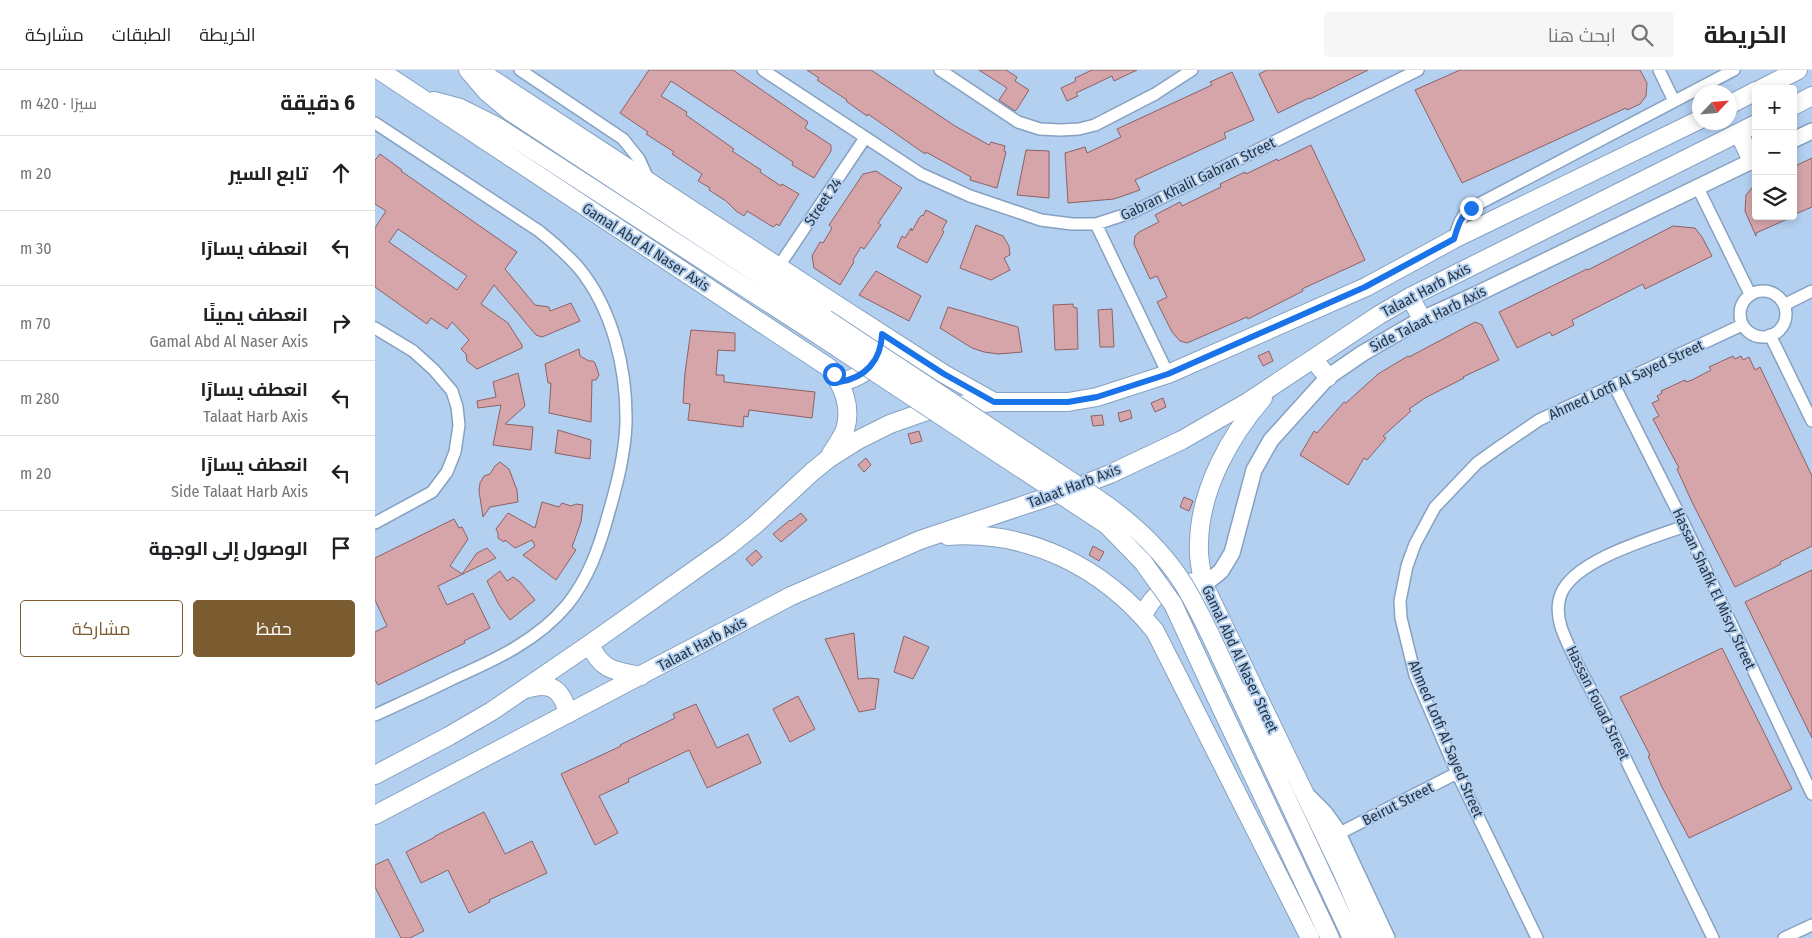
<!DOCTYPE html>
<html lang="ar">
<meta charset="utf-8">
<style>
body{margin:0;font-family:"Fira Sans Condensed",Cairo,sans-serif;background:#f6f6f6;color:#202124;direction:rtl}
.controls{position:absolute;right:15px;top:15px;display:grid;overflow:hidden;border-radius:5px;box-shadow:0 2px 8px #0003}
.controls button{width:45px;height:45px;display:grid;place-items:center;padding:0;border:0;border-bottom:1px solid #e0e0e0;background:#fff;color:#202124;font:25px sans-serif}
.compass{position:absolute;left:1317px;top:15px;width:45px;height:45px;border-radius:50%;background:#fff;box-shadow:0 2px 8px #0003;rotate:64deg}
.stop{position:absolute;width:15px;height:15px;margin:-11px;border:4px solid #1a73e8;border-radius:50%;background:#fff}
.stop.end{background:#1a73e8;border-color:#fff;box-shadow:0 1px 5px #0008}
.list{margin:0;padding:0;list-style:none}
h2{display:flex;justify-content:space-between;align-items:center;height:65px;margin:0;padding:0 20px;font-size:21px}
h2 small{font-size:16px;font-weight:400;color:#757577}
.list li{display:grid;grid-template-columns:32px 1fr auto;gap:15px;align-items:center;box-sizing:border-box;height:75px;padding:0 20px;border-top:1px solid #e0e0e0}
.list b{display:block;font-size:19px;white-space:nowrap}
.list p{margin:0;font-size:16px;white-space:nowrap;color:#757577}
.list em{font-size:16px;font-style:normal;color:#757577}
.actions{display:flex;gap:10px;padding:15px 20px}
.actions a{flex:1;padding:11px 0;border:1px solid #7c5c31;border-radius:5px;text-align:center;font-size:18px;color:#7c5c31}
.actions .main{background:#7c5c31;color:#fff}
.icon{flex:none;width:28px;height:28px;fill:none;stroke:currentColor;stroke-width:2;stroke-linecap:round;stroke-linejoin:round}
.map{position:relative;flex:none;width:1437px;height:868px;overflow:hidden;direction:ltr}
header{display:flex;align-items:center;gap:30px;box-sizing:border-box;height:70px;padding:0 25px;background:#fff;border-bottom:1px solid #e0e0e0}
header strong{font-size:24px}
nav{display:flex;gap:28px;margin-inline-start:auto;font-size:18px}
.search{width:350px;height:45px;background:#f6f6f6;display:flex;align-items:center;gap:12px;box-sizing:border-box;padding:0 18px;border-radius:5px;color:#757577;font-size:19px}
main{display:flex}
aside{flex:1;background:#fff}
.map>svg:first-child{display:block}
.building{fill:#d5a5aa;stroke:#8c6165;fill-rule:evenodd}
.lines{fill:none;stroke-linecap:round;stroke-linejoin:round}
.street-casing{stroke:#86a1c1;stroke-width:14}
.secondary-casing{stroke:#86a1c1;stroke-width:18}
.primary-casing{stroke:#86a1c1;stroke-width:20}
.street{stroke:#fff;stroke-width:11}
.secondary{stroke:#fff;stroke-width:15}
.primary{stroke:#fff;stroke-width:18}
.primary-bridge-casing{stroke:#86a1c1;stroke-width:20;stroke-linecap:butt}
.primary-bridge{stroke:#fff;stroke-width:18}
.route{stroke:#1a73e8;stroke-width:6}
.labels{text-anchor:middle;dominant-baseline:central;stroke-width:4;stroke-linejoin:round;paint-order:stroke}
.street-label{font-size:15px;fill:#2a3543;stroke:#b3d0f1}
</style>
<header>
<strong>الخريطة</strong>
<div class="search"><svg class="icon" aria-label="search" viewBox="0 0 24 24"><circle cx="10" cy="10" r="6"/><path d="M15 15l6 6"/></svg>ابحث هنا</div>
<nav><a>الخريطة</a><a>الطبقات</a><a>مشاركة</a></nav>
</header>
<main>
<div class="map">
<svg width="1437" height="868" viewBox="0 0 1437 868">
<rect width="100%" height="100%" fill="#b3d0f1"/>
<path class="building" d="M 274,0 L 358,0 L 433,52 L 430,58 L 456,75 L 456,81 L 439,108 L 417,95 L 418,92 L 296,11 L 286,26 L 312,42 L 311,45 L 359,79 L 357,81 L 386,100 L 385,102 L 406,116 L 407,114 L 424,124 L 404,156 L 402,154 L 398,157 L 372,141 L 369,146 L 361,141 L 351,131 L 334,120 L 335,118 L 323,111 L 327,104 L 297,84 L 299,82 L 271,64 L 273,62 L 245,43 Z
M 432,0 L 496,0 L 580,56 L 614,75 L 616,72 L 630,76 L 629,81 L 631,82 L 622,118 L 595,110 L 596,107 L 551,82 L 550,84 L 493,44 L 492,46 L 471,31 L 472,30 L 442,10 L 444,8 Z
M 604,0 L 631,0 L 642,7 L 640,11 L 654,20 L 642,39 L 640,41 L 624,30 L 632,18 Z
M 717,0 L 762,0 L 739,11 L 737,6 L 701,23 L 703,26 L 692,31 L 686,18 L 701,11 L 700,8 Z
M 892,0 L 993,0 L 935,29 L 934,28 L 903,43 L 884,4 Z
M 1085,0 L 1265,0 L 1272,13 L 1271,26 L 1265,34 L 1252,40 L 1251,38 L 1087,113 L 1040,20 Z
M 857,2 L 879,50 L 849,63 L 851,68 L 760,110 L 765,120 L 739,129 L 693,133 L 690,83 L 710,77 L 712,83 L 746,67 L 742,59 L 837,15 L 835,12 Z
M 936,75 L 990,190 L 927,219 L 928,221 L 873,249 L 872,247 L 812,273 L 805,271 L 797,262 L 782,232 L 792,227 L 782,206 L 775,209 L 759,174 L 760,166 L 764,162 L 784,152 L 780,145 L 805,132 L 807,136 L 846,117 L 845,114 L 870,102 L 871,104 L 902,89 L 903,91 Z
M 651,80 L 674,81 L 674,128 L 642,125 Z
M 5,84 L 27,100 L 26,101 L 142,182 L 130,199 L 160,235 L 174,237 L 175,241 L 196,233 L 205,251 L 167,267 L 161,265 L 119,215 L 106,234 L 133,253 L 147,275 L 147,278 L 102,299 L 92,291 L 91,284 L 86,279 L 94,270 L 77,252 L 72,259 L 56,248 L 52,254 L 0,217 L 0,158 L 11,141 L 0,134 L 0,90 ZM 23,159 L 92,206 L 82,220 L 14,172 Z
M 1437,88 L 1437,137 L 1418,145 L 1418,97 Z
M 501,101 L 527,118 L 503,153 L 506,155 L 489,179 L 486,177 L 478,190 L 479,192 L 465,215 L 439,198 L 437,186 L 445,172 L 448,173 L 457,158 L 454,155 L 488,104 Z
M 1381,113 L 1381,146 L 1419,146 L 1381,163 L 1381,166 L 1370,141 L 1371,125 Z
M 551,140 L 572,151 L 567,160 L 569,162 L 552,193 L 522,177 L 527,166 L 530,168 L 536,158 L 537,161 L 544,148 L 547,145 L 548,146 Z
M 601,155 L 628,166 L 634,176 L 635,185 L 629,188 L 635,200 L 616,210 L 585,198 Z
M 1298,156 L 1320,158 L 1327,167 L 1337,186 L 1270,219 L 1268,214 L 1197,250 L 1199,255 L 1177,266 L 1175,262 L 1142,278 L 1124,242 L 1212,199 L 1213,200 Z
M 501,201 L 546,226 L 534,251 L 484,225 Z
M 698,234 L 698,237 L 702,238 L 703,279 L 680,280 L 678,235 Z
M 573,237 L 643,257 L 647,282 L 624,284 L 609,282 L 597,278 L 565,258 Z
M 737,239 L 739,277 L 725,277 L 723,240 Z
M 1100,252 L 1107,255 L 1124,290 L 1088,307 L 1089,308 L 1050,328 L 1034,339 L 1036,341 L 1008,366 L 1011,368 L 992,390 L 989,388 L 973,415 L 925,385 L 939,361 L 942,363 L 969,332 L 971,333 L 1003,304 L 1033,286 L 1034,287 Z
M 316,260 L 360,263 L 360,281 L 343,280 L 341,305 L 349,305 L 349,312 L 440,322 L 437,348 L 374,340 L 373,347 L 369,346 L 368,357 L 313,350 L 315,334 L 308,333 L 310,303 Z
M 204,279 L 205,286 L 214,291 L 218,291 L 220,293 L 224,305 L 221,310 L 217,310 L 216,352 L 174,343 L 176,313 L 173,313 L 170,294 Z
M 894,281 L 898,291 L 888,296 L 883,286 Z
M 1358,286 L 1360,289 L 1366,286 L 1368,290 L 1374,287 L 1380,300 L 1385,297 L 1437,406 L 1437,476 L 1405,492 L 1406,494 L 1360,517 L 1317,432 L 1302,399 L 1304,398 L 1278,349 L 1284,346 L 1277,333 L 1284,330 L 1282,326 L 1287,323 L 1286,321 L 1310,310 L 1311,312 L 1317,310 L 1336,300 L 1334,297 Z
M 143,303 L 150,336 L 130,354 L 158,357 L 156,380 L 118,375 L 126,335 L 103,338 L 102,331 L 121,327 L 118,312 Z
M 788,328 L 791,337 L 780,342 L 776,333 Z
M 755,340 L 757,348 L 745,352 L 743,343 Z
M 727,345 L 729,355 L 718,356 L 716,346 Z
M 183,360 L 216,370 L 215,389 L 180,383 Z
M 544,361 L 547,371 L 536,374 L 533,364 Z
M 491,388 L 496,395 L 489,402 L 483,395 Z
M 125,392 L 134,399 L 142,420 L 143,432 L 115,437 L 108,447 L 104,421 L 105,413 L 109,406 L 115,404 L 120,396 Z
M 809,427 L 818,431 L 814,441 L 805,437 Z
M 167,432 L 184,437 L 187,433 L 196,436 L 201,434 L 208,435 L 206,452 L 197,477 L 201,480 L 181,510 L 148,485 L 160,476 L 157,470 L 140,478 L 130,470 L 129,472 L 123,468 L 123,463 L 121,459 L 133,443 L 160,458 Z
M 426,443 L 432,450 L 406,472 L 398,464 L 415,450 L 416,451 Z
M 79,449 L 84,458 L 87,457 L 93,469 L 75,496 L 87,504 L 102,483 L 112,478 L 121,488 L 63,516 L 72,535 L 98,523 L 115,558 L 89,571 L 90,573 L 3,615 L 0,610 L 0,562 L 12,556 L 0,530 L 0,488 Z
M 718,476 L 729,482 L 724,491 L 714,485 Z
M 381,480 L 387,487 L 377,496 L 371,489 Z
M 1437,500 L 1437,668 L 1370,532 Z
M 125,501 L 132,511 L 138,507 L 145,512 L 160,530 L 135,550 L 124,535 L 112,511 Z
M 479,563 L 483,609 L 494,608 L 504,609 L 500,639 L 484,642 L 450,569 Z
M 529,566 L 554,577 L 538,609 L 519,602 Z
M 1347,578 L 1417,719 L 1314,768 L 1287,717 L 1273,686 L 1275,685 L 1245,627 Z
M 423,626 L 440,659 L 415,672 L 398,639 Z
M 321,634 L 342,678 L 373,664 L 386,693 L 332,718 L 314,680 L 253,709 L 254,712 L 224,726 L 243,763 L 220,775 L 186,704 L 246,676 L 245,675 L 300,648 L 298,644 Z
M 109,742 L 130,784 L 157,771 L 172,803 L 114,830 L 115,832 L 94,843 L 73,800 L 46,813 L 31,782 L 60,767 L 60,766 Z
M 13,789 L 49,861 L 35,868 L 26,868 L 0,817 L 0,795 Z"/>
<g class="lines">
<g class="street-casing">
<path id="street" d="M 145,0 L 248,69 L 264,89 L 274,111
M 388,0 L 546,104 L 595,126 L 666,150 L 697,154 L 721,154 L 758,142 L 1043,0
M 565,0 L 643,52 L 665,59 L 686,60 L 704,59 L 720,55 L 780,24 L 817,0
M 1284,0 L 1299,31
M 0,53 L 164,161 C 178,172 191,184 203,197 C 238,239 252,300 251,353 C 250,384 242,414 234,442 C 225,475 214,508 192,535 C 163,570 120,590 79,608 C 53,621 26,633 0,645
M 1323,118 L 1375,224
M 721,154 L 793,304
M 1079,169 C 1083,156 1085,147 1096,138 L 1359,0
M 404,196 L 490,68
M1365 244a23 23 0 1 1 46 0a23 23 0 1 1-46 0Z
M 1409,235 L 1437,221
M 0,258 L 38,281 L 59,300 L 77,321 L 82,337 L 84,355 L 80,382 L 72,402 L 57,422 L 0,453
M 1395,265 L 1437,351
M 1239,315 L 1310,456 L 1437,724
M 1310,456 C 1277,468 1199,490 1186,524 C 1182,534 1183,547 1186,557 C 1198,591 1218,621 1233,653 C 1268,725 1303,796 1338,868
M 963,764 L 1082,703
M 1162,868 L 1082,703 L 1040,605 L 1026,548 L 1025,531 L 1032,496 L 1040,474 L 1060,437 L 1102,393 L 1123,378 L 1164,350 L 1367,255
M 1409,868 L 1437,855"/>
</g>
<g class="secondary-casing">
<path id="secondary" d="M 1418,70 L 1437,61
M 829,515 L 846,501 L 857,483 L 879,400 L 896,370 L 953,307 L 988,283 L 1047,249 L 1102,224 L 1381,89
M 933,726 L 949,742 L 960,757 L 1012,868"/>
</g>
<g class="primary-casing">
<path id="primary" d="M 4,0 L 453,297 C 468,314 477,337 470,360 C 467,368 460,377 456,384
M 93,0 L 111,21 L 136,42 L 451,249
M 103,0 L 465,237 L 569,304 L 619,332
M 1386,19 L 1423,0
M 59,31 L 85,38 L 121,56 L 442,264
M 1354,35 L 1381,21
M 1418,36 L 1437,26
M 1364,63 L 1377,91
M 1035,227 L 1047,249
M 938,289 L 953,307
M 464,312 C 480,309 493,303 502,288
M 888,328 C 854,367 825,420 824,473 C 823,487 826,501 829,515 L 966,799 L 996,868
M 573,466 C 655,460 729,498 780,561 L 935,868
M 768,546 C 778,523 796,510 822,513
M 215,574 C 226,601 240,601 266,606
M 860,618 L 977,868
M 151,619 C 176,611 187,619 193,644
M 841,627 L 955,868
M 0,705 L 74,666 L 117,641 L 215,574 L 355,475 L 381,454 L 437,402 L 453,389 L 483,370 L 515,354 L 549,342 L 583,335 L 619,332 L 693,332 L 722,327 L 793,304 L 991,217 L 1079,169 L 1324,50
M 0,745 L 416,526 L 545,470 L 697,419 L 735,404 L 807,370 L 873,332 L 1004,245 L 1035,227 L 1381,54"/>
</g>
<use href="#street" class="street"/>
<use href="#secondary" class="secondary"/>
<use href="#primary" class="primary"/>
<g class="primary-bridge-casing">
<path id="primary-bridge" d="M 451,249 L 717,425 C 753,449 786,478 809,515 C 829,548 844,584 860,618
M 442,264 L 732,455 L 768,492 L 798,534 L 841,627"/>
</g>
<use href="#primary-bridge" class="primary-bridge"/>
</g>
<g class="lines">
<path class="route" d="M 459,304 L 464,312 C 490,308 506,291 507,264 L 569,304 L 619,332 L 693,332 L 722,327 L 793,304 L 990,217 L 1079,169 C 1083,156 1085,147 1096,138"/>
</g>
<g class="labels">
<g class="street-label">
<text transform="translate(823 109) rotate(-26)">Gabran Khalil Gabran Street</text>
<text transform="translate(448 132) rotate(-56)">Street 24</text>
<text transform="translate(271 177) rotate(33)">Gamal Abd Al Naser Axis</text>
<text transform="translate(1051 220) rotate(-28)">Talaat Harb Axis</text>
<text transform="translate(1053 249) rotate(-27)">Side Talaat Harb Axis</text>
<text transform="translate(1251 310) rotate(-25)">Ahmed Lotfi Al Sayed Street</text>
<text transform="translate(699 416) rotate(-21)">Talaat Harb Axis</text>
<text transform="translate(1339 519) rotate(65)">Hassan Shafik El Misry Street</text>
<text transform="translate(327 574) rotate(-28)">Talaat Harb Axis</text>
<text transform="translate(865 589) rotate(65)">Gamal Abd Al Naser Street</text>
<text transform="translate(1223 633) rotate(64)">Hassan Fouad Street</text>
<text transform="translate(1071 669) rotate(67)">Ahmed Lotfi Al Sayed Street</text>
<text transform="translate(1023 734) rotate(-27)">Beirut Street</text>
</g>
</g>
</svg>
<div class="controls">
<button>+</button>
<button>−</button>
<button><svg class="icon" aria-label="layers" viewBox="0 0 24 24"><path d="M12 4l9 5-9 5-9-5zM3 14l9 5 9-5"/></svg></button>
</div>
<svg class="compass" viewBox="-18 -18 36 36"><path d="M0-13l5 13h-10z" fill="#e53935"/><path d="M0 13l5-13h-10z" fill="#757577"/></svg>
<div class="stop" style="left:459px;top:304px"></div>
<div class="stop end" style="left:1096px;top:138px"></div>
</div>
<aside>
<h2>6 دقيقة<small>سيرًا · 420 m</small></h2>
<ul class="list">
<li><svg class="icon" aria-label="ahead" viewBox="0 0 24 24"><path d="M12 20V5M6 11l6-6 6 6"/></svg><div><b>تابع السير</b></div><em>20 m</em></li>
<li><svg class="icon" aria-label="left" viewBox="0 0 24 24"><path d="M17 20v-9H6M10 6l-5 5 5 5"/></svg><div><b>انعطف يسارًا</b></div><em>30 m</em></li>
<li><svg class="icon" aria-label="right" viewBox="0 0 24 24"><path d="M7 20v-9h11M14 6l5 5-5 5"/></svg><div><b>انعطف يمينًا</b><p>Gamal Abd Al Naser Axis</p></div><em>70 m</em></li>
<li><svg class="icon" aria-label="left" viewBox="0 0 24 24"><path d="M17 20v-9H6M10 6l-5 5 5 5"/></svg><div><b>انعطف يسارًا</b><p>Talaat Harb Axis</p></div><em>280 m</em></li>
<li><svg class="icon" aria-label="left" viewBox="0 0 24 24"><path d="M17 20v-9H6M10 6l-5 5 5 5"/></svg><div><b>انعطف يسارًا</b><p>Side Talaat Harb Axis</p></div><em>20 m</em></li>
<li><svg class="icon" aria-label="arrive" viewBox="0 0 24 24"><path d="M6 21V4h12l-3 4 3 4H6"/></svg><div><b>الوصول إلى الوجهة</b></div></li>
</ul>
<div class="actions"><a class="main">حفظ</a><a>مشاركة</a></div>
</aside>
</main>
